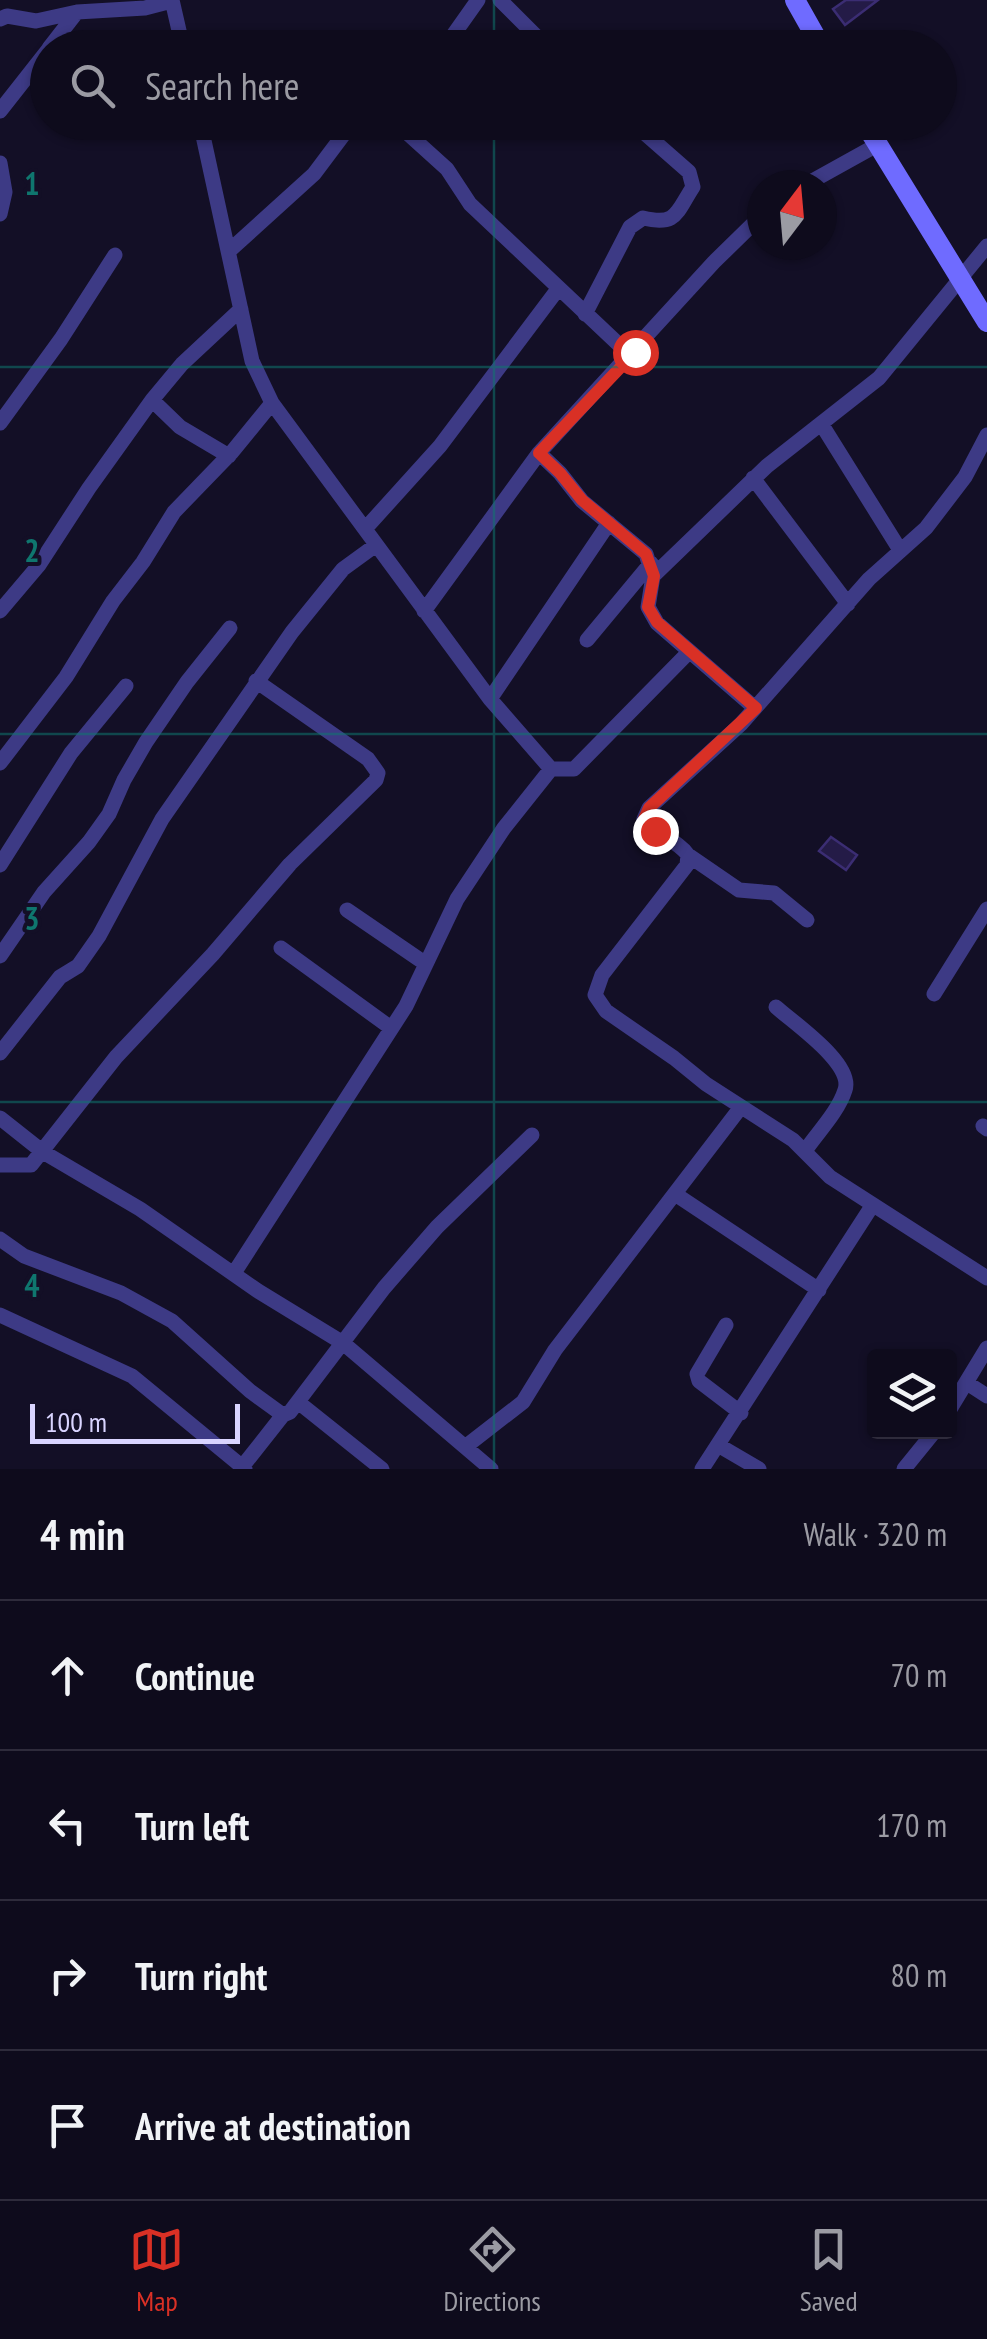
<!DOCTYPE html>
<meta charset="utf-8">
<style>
body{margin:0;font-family:"PT Sans Narrow",sans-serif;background:#171425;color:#f1f3f6}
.controls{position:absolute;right:30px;bottom:30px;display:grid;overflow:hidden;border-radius:10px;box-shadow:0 2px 8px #0004}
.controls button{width:90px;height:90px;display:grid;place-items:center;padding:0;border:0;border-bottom:2px solid #2e2b3b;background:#0e0b1c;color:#f1f3f6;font:50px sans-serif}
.compass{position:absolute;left:747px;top:170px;width:90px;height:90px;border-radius:50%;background:#0e0b1c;box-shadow:0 2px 8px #0004;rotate:16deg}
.scale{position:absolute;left:30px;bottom:25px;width:210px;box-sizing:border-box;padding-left:10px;border:5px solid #d9d4ff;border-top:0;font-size:28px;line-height:35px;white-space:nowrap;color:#d9d4ff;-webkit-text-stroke:8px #130f26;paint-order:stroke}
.stop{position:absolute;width:30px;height:30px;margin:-22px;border:8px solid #d93025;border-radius:50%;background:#fff}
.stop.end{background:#d93025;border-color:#fff;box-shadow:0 2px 10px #0008}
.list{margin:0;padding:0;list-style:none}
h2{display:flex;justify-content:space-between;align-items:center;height:130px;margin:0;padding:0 40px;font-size:42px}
h2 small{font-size:32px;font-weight:400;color:#9b9ba3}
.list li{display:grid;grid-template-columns:65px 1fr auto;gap:30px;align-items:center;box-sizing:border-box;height:150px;padding:0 40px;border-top:2px solid #2e2b3b}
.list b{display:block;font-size:38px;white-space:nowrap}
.list em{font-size:32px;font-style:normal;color:#9b9ba3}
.icon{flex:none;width:55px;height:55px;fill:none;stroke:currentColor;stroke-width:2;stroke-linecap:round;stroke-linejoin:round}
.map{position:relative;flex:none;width:987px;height:1469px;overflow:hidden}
.search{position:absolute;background:#0e0b1c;box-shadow:0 2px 8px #0004;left:30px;right:30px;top:30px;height:110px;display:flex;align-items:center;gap:25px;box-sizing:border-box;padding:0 35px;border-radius:55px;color:#9b9ba3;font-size:38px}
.sheet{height:730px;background:#0e0b1c}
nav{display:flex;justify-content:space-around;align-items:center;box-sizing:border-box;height:140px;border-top:2px solid #2e2b3b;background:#0e0b1c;font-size:28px;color:#9b9ba3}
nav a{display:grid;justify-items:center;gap:5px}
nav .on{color:#d93025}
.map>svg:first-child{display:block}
.building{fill:#241b47;stroke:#3b2d73;stroke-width:2.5}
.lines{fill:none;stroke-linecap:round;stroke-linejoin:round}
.minor{stroke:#3d3a85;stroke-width:15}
.secondary{stroke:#6f6bff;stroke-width:20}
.route{stroke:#d93025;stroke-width:12}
.grid{fill:none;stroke:#0f766e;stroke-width:2.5;stroke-opacity:0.55}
.grid-label{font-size:32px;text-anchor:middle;font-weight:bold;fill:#0f766e;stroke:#130f26;stroke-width:8;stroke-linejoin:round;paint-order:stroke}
</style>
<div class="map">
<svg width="987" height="1469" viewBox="0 0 987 1469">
<rect width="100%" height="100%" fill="#130f26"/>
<path class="building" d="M 846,0 L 878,0 L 845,25 L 833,9 Z
M 831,837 L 857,855 L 846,870 L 819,851 Z"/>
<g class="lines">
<path class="minor" d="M 172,0 L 183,48
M 500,0 L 548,48
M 0,19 L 7,16 L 36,21 L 77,12 L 145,8 L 172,1
M 49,48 L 77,12
M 444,48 L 478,0
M 0,111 L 48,50
M 200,122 L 252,361 L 272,403 L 490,699 L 551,769 L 504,828 L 457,899 L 406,1006 L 234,1273
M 395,122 L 447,169 L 470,204 L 631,356
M 0,163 L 5,192 L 0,214
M 805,185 L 877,145
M 229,251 L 314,174 L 353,122
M 585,314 L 630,227 L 643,218 C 677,226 676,213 693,187 L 689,172 L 632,122
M 152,400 L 180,427 L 229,456
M 0,423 L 61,339 L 115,255
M 822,425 L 900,550
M 987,435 L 965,477 L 926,528 L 869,579 L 741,724 L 649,808 L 644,819 C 655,836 677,839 688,855 L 687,865 L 602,975 L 595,995 L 606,1011 L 674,1058 L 706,1084 L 793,1140 L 830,1177 L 987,1278
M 539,453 L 560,473 L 582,501 L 646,554 L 653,576 L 648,607 L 657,623 L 755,708
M 753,478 L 848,604
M 365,529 L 440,446 L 558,289
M 653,576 L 767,466 L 879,378 L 987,246
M 0,611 L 39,565 L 89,488 L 152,400 L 182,364 L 241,309
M 424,611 L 539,453 L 714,262 L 762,215
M 587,640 L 651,563
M 490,699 L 609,523
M 0,763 L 66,677 L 113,601 L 143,562 L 174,512 L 232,452 L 272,403
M 551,769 L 574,769 L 689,652
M 688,855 L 739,890 L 774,893 L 807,920
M 0,865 L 71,753 L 126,686
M 347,910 L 426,964
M 281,948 L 391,1028
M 0,956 L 44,892 L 89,842 L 109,814 L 124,780 L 146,742 L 187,682 L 230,628
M 934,994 L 987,909
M 776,1007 C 795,1024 854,1064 845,1090 C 838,1112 818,1132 805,1151
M 0,1053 L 60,977 L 78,966 L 99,936 L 162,819 L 292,632 L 343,569 L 376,545
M 0,1118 L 43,1152 L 140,1209 L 258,1291 L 343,1343 L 491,1469
M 983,1126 L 987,1129
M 0,1165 L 31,1165 L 116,1057 L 213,954 L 290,864 L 376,780 L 378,773 L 368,759 L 256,681
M 675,1194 L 819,1290
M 0,1239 L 24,1256 L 121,1293 L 172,1321 L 250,1391 L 283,1415 L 290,1412 L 384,1288 L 437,1227 L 532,1135
M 0,1315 L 132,1376 L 245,1469
M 726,1325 L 697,1374 L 699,1381 L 741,1413
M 967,1383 L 987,1396
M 298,1402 L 382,1469
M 950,1409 L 987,1348
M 718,1445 L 759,1469
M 465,1447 L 523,1402 L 555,1350 L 741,1107
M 242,1467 L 283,1415
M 702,1469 L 872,1206
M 904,1469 L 934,1432"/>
<path class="secondary" d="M 795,0 L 822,48
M 864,122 L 987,322"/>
</g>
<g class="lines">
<path class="route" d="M 635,352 L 539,453 L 560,473 L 582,500 L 646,554 L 654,576 L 648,607 L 657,622 L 756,708 L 649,808 L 644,819 L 655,831"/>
</g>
<path class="grid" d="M 494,0 L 494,48M 494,122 L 494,1469M 0,367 L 987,367M 0,734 L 987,734M 0,1102 L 987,1102"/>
<g class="grid-label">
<text x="32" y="195">1</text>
<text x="32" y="562">2</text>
<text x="32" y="930">3</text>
<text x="32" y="1297">4</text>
</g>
</svg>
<div class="controls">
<button><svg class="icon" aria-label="layers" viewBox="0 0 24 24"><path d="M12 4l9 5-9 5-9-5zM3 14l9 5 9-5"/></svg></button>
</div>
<svg class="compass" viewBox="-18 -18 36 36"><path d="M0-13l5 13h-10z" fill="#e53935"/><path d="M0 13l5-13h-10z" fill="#9b9ba3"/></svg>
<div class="scale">100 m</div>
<div class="stop" style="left:635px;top:352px"></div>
<div class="stop end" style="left:655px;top:831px"></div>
<div class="search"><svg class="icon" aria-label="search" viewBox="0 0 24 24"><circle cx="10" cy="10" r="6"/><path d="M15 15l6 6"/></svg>Search here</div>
</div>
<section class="sheet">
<h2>4 min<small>Walk · 320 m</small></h2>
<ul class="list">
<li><svg class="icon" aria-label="ahead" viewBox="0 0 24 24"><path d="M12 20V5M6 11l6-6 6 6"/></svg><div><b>Continue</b></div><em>70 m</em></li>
<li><svg class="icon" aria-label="left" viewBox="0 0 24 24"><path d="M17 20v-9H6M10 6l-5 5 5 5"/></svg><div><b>Turn left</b></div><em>170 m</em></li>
<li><svg class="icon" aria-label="right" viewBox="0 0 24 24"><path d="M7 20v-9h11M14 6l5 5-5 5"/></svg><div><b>Turn right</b></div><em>80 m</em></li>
<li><svg class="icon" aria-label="arrive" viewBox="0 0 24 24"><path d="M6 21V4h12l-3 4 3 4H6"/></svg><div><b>Arrive at destination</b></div></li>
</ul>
</section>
<nav>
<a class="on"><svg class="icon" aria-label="map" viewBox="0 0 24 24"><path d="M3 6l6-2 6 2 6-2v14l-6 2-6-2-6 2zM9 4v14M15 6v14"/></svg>Map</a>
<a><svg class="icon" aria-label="directions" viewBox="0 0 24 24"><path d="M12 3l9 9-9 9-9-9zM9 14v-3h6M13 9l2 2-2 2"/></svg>Directions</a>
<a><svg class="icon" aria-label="saved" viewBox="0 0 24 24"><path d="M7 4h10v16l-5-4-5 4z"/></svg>Saved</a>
</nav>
